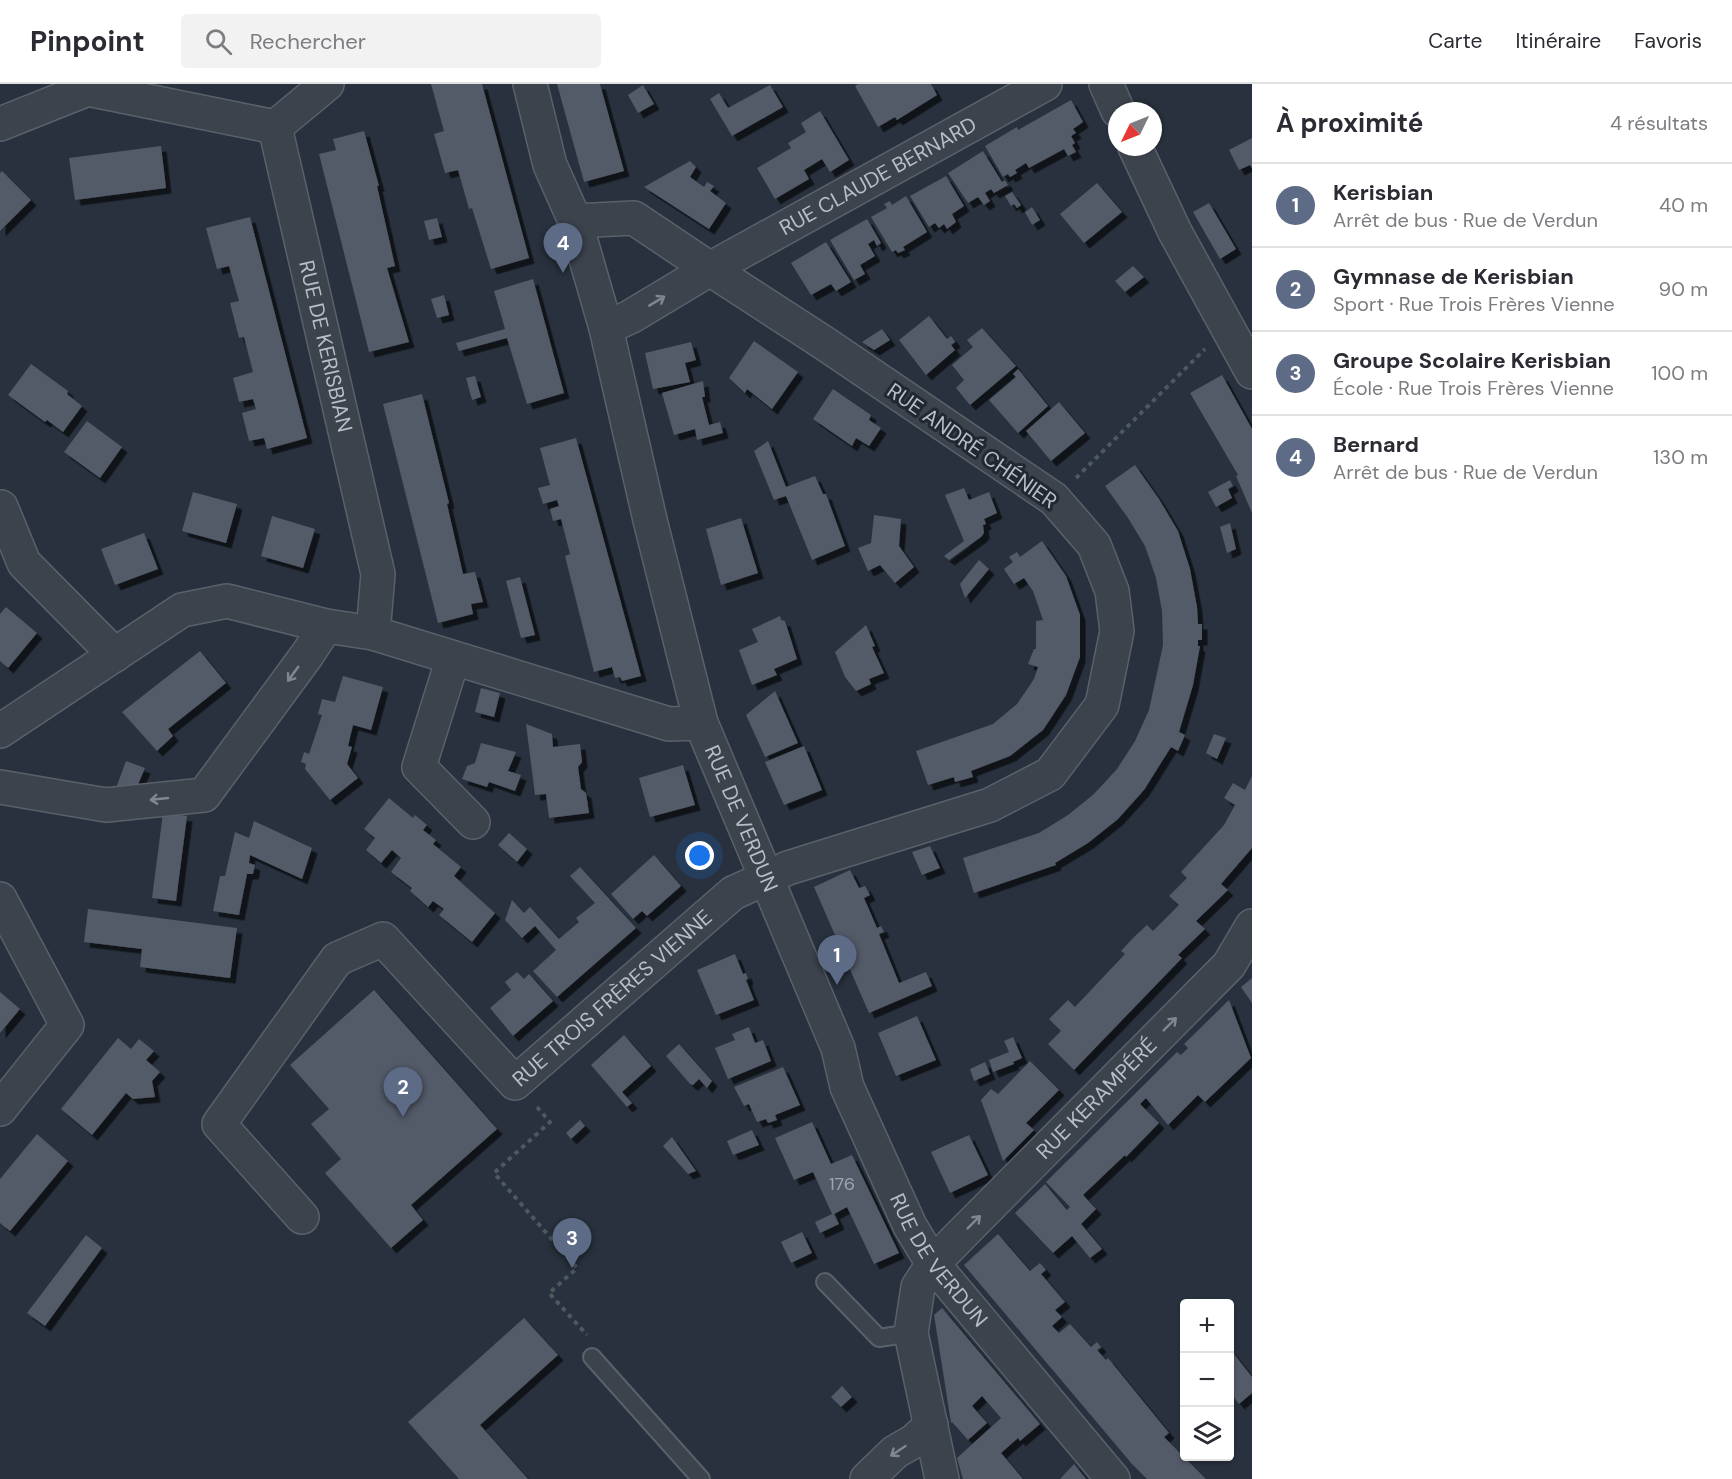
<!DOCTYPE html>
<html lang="fr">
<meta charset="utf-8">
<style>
body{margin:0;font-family:"DM Sans",sans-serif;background:#f2f2f3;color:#2b2b33}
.controls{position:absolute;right:18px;bottom:18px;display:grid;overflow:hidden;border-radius:6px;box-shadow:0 2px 4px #0004}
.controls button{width:54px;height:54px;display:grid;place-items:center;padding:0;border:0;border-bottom:2px solid #e1e1e2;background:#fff;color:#2b2b33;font:30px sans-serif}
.compass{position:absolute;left:1108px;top:18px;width:54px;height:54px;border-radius:50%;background:#fff;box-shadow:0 2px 4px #0004;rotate:227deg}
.you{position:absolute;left:700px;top:772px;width:21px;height:21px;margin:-15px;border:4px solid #fff;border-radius:50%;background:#1a73e8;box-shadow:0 0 0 9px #1a73e833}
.badge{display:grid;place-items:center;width:39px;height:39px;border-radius:50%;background:#5d6b86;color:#fff;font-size:20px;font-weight:700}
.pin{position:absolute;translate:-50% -50px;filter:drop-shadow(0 2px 3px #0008)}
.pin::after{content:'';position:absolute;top:32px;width:21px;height:18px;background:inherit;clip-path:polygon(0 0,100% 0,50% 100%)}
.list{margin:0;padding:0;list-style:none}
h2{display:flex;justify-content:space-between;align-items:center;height:78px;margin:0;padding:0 24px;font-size:26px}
h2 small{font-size:20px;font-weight:400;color:#7c7c81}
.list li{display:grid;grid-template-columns:39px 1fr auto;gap:18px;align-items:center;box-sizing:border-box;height:84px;padding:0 24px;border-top:2px solid #e1e1e2}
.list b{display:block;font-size:22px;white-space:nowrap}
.list p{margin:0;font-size:20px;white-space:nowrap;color:#7c7c81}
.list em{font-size:20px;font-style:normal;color:#7c7c81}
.icon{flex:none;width:33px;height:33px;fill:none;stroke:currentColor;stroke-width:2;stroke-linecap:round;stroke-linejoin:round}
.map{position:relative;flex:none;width:1252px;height:1395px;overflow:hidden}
header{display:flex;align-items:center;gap:36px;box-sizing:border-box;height:84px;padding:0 30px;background:#fff;border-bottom:2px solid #e1e1e2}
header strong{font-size:28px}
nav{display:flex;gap:33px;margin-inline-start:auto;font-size:21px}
.search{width:420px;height:54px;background:#f2f2f3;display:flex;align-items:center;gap:15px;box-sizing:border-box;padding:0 21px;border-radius:6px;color:#7c7c81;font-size:22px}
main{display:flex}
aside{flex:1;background:#fff}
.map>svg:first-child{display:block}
.building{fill:#525a67;filter:url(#shadow)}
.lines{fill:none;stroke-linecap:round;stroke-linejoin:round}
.service-casing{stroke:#5a616b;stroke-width:20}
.minor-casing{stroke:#5a616b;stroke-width:36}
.tertiary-casing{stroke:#5a616b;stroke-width:36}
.path{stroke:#4a5a5d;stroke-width:4;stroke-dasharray:4.5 4.5;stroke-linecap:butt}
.service{stroke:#3c434d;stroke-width:16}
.minor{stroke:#3c434d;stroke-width:33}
.tertiary{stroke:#3c434d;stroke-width:33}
.oneway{stroke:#808791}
.labels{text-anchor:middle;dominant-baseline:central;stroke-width:6;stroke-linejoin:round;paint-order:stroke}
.number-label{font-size:18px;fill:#9ea5b0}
.street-label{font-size:21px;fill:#b8bec8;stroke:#212832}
</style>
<header>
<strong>Pinpoint</strong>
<div class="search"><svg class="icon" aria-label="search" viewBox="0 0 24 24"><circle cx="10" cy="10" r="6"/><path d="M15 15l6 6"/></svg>Rechercher</div>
<nav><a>Carte</a><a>Itinéraire</a><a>Favoris</a></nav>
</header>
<main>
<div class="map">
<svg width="1252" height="1395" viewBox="0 0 1252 1395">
<defs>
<filter id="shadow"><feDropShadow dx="5.5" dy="5.5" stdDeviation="0" flood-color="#0009"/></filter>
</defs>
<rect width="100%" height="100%" fill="#28313d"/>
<path class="building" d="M 431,0 L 482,0 L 529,174 L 491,185 L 472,124 L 469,125 L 458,86 L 445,89 L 434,50 L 444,47 Z
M 557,0 L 600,0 L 624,87 L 584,98 Z
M 858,0 L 931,0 L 937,11 L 897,36 L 895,33 L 878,43 L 855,2 Z
M 643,1 L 654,20 L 638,29 L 628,11 Z
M 770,1 L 783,23 L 732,52 L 710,15 L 719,9 L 728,24 Z
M 1071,16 L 1083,38 L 1073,45 L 1076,49 L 1071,52 L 1075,59 L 1072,61 L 1076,68 L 1068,72 L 1064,65 L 1029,84 L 1026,79 L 1015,86 L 1017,89 L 1010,93 L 1008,90 L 1003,93 L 985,62 L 1017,43 L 1018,46 Z
M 820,27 L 849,76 L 830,88 L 822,75 L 804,86 L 809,95 L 775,115 L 757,84 L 791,64 L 788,59 L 806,48 L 801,39 Z
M 364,47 L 379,102 L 377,102 L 395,182 L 387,184 L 409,258 L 369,268 L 319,70 L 336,66 L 333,55 Z
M 1252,54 L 1252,84 L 1250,81 L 1239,86 L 1229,66 Z
M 161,62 L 166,104 L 75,116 L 69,74 Z
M 983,67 L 1002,98 L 1005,96 L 1008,101 L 994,109 L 991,105 L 985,109 L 990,117 L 984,121 L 978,113 L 968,119 L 948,89 Z
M 690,77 L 696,83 L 690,93 L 704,103 L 707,98 L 714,102 L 710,107 L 726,119 L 709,145 L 644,103 Z
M 2,87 L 31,116 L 0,147 L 0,89 Z
M 946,92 L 964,122 L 952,130 L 956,138 L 947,145 L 944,140 L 939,144 L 935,139 L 929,143 L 910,112 Z
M 1097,99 L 1122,128 L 1084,159 L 1060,130 Z
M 1012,108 L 1021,121 L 1017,124 L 1014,120 L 1011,122 L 1005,112 Z
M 906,112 L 927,148 L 903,163 L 905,166 L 898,169 L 896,166 L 892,168 L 871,133 L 887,124 L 884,120 L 890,117 L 892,121 Z
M 1209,119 L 1236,165 L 1220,175 L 1193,128 Z
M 1032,123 L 1040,136 L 1032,141 L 1025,128 Z
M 250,133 L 307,354 L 267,365 L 264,354 L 249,357 L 242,329 L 256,325 L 253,315 L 239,318 L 233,294 L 253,288 L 244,253 L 239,254 L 230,219 L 239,217 L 229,182 L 217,185 L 206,144 Z
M 437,134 L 442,153 L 429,156 L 424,137 Z
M 867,135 L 881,159 L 877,162 L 874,156 L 868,160 L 875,172 L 860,181 L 865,190 L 854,196 L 830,156 Z
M 826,158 L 851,198 L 836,207 L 831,200 L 811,211 L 791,179 Z
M 1133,182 L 1144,193 L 1125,208 L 1115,197 Z
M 533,195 L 564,309 L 527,320 L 507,254 L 459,267 L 456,259 L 505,245 L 494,207 Z
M 444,211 L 449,231 L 437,234 L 431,215 Z
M 929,232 L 947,255 L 951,252 L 955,258 L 951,261 L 955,266 L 926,291 L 899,256 Z
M 982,244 L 1016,282 L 970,321 L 956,304 L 964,296 L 952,281 L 973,263 L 967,256 Z
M 882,245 L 890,256 L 874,266 L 862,258 Z
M 754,257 L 798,288 L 772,325 L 747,305 L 745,309 L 729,294 Z
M 691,258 L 696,276 L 685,279 L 690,298 L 653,305 L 645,269 Z
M 31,280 L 68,307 L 67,310 L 82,322 L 63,348 L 47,336 L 45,338 L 8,311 Z
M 1018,285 L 1048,322 L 1018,349 L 989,316 L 1016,293 L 1013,290 Z
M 1222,291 L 1252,345 L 1252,429 L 1236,392 L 1238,391 L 1190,309 Z
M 475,292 L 481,313 L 472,316 L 466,294 Z
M 703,297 L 705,313 L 702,313 L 709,341 L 720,338 L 723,349 L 697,356 L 695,345 L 674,351 L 662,309 Z
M 833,305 L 871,331 L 869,336 L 881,344 L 869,362 L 856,354 L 852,362 L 813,335 Z
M 422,310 L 449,419 L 447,420 L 463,490 L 475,488 L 483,518 L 471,520 L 473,530 L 438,539 L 383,320 Z
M 1059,318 L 1085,349 L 1051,377 L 1026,347 Z
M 87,337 L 122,363 L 100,394 L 64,368 Z
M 576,354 L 641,592 L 622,597 L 620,593 L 615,594 L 612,583 L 594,588 L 565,472 L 570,470 L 561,435 L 553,437 L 550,425 L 559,422 L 557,416 L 543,420 L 538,404 L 550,401 L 540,364 Z
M 768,357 L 786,403 L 815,392 L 823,410 L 826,410 L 845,462 L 812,476 L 786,412 L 774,416 L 754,367 Z
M 1135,381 L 1159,415 L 1178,447 L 1190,485 L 1197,523 L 1198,540 L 1202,540 L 1202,556 L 1198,556 L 1198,562 L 1200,562 L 1193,601 L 1179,648 L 1185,651 L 1178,667 L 1171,663 L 1144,706 L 1118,735 L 1088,759 L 1055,779 L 1056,781 L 974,809 L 963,774 L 1039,749 L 1068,731 L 1094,710 L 1117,685 L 1135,657 L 1149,626 L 1163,561 L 1162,527 L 1156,494 L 1145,462 L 1128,434 L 1105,402 Z
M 1230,396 L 1233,402 L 1228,405 L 1232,414 L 1216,423 L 1208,408 Z
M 964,404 L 969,416 L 989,408 L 997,429 L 984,435 L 986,440 L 983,441 L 984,449 L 981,453 L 949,476 L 944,472 L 964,457 L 945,411 Z
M 193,408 L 237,420 L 226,459 L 182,447 Z
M 874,431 L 901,435 L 899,462 L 914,483 L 895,499 L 880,481 L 868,487 L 858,464 L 871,459 Z
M 272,432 L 315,445 L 303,484 L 261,472 Z
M 741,434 L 758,489 L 721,501 L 706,445 Z
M 1230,439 L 1236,465 L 1227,469 L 1220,443 Z
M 144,449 L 158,485 L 115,501 L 101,465 Z
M 1042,457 L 1066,492 L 1080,531 L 1080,573 L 1066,611 L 1043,646 L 1010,672 L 971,687 L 973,693 L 955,698 L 954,693 L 928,701 L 916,667 L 993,640 L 1017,620 L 1034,595 L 1038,583 L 1028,580 L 1034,565 L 1036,565 L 1036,537 L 1043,536 L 1033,507 L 1024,494 L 1014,500 L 1004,485 L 1013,478 L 1009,473 L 1017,468 L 1020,473 Z
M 979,476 L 989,485 L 965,514 L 960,500 Z
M 520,493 L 535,551 L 521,554 L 506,497 Z
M 6,523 L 37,549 L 8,584 L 0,577 L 0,530 Z
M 780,532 L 781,536 L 785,537 L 797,575 L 774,585 L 777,591 L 752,601 L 739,566 L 758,558 L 752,545 Z
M 866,541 L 875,562 L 872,563 L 884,589 L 869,595 L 871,600 L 856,607 L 845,593 L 835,568 Z
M 200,567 L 226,599 L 168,645 L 173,652 L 157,667 L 122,628 Z
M 343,592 L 383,603 L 371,646 L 353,641 L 348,662 L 352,663 L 347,680 L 358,694 L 330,716 L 305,685 L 306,680 L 301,678 L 304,668 L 309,670 L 322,631 L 318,630 L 322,615 L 335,618 Z
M 481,604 L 500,609 L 494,633 L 475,628 Z
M 775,607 L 798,659 L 765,673 L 746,631 Z
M 526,640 L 552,650 L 553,663 L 580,660 L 582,678 L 578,683 L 581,705 L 586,709 L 589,729 L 549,734 L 546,710 L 535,711 Z
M 1214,650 L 1226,654 L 1217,675 L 1206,669 Z
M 481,659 L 516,668 L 508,687 L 521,691 L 515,707 L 489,698 L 487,703 L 462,695 L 467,682 L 475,679 Z
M 804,662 L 822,706 L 784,721 L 765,678 Z
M 126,677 L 145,684 L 134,710 L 116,704 Z
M 683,681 L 695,721 L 650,733 L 639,694 Z
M 1252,692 L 1252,764 L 1221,800 L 1228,806 L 1196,837 L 1205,845 L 1178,871 L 1182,874 L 1074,986 L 1048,960 L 1061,947 L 1049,935 L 1068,916 L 1075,923 L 1125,870 L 1121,867 L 1135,852 L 1147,841 L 1153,847 L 1179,821 L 1169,812 L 1187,794 L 1181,788 L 1224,741 L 1235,721 L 1224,714 L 1233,699 L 1245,706 Z
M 389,714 L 413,734 L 415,731 L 427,741 L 423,746 L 436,756 L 433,760 L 461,783 L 454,792 L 495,829 L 472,858 L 439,831 L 444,825 L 433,817 L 428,823 L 410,807 L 412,804 L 391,788 L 401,774 L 392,766 L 381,779 L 366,766 L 375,754 L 364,745 Z
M 163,729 L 187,732 L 176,817 L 152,814 Z
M 254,737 L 312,764 L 302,795 L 250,771 L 249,779 L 255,781 L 253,790 L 247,790 L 239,831 L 213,827 L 220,792 L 225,792 L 235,748 L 249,754 Z
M 509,749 L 527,765 L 517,778 L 498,761 Z
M 930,762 L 940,784 L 922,791 L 912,768 Z
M 654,771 L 681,802 L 647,832 L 642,827 L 633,835 L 611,810 Z
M 580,783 L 636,844 L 557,913 L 533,887 L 556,866 L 535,842 L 522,854 L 505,836 L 512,816 L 524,829 L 530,823 L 559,855 L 579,838 L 576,834 L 595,819 L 570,792 Z
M 850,786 L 859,804 L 865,802 L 870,811 L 864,814 L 877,844 L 881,842 L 884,848 L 879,850 L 899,899 L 926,888 L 932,902 L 869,929 L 814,803 Z
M 88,825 L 237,844 L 230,894 L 140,883 L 142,865 L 84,858 Z
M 735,870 L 743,890 L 746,889 L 748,895 L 746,896 L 754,916 L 716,931 L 697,886 Z
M 517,888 L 524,895 L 529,890 L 553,917 L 513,952 L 490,924 L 511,906 L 505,898 Z
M 1252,894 L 1252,919 L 1241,903 Z
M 374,906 L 497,1045 L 411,1121 L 423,1136 L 391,1164 L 325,1089 L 341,1075 L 311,1040 L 329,1025 L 290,981 Z
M 0,908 L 20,925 L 0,949 Z
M 1229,916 L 1251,974 L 1205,1018 L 1198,1011 L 1168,1041 L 1146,1014 L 1140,1020 L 1159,1039 L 1126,1073 L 1125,1071 L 1083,1111 L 1096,1125 L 1081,1140 L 1102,1165 L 1090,1174 L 1072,1152 L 1053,1169 L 1015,1129 L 1045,1100 L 1067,1126 L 1070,1123 L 1046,1098 L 1177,968 L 1181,971 L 1188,964 L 1184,960 Z
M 917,932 L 936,976 L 896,992 L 878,949 Z
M 749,943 L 755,959 L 763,956 L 771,977 L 728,995 L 715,964 L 735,956 L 732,950 Z
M 624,951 L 651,982 L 622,1008 L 632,1019 L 627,1023 L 591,981 Z
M 1013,953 L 1022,974 L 1013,978 L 1014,980 L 993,988 L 989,976 L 1009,968 L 1004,957 Z
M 118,954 L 131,965 L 139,955 L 154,967 L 146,976 L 160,988 L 152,997 L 155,1013 L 133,1015 L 126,1009 L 92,1051 L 61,1025 Z
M 679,960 L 712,997 L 707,1004 L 699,995 L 693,1001 L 690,1000 L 666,972 Z
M 1030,977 L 1059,1006 L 1026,1039 L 1034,1046 L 1003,1077 L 981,1016 L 991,1005 L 998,1010 Z
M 985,978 L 990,990 L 974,997 L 970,985 Z
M 783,983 L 800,1021 L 775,1031 L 777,1036 L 768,1039 L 766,1035 L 757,1038 L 749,1020 L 744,1022 L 734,1003 Z
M 580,1036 L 585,1042 L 571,1055 L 566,1049 Z
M 812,1038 L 831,1080 L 852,1071 L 899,1169 L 874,1180 L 847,1123 L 834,1130 L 839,1140 L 820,1149 L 815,1138 L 832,1130 L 813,1088 L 794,1096 L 775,1054 Z
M 752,1046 L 759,1061 L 733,1071 L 727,1057 Z
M 37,1050 L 68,1077 L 10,1147 L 0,1139 L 0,1095 Z
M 969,1051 L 988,1091 L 950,1109 L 931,1068 Z
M 672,1053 L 696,1087 L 688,1090 L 663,1062 Z
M 802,1148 L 812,1169 L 791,1179 L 781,1158 Z
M 998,1150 L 1030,1187 L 1040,1179 L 1046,1186 L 1041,1190 L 1065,1218 L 1055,1226 L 1062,1233 L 1052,1242 L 1059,1249 L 1070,1240 L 1091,1263 L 1097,1258 L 1101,1263 L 1097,1266 L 1106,1276 L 1108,1274 L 1169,1349 L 1164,1353 L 1206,1395 L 1147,1395 L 1132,1380 L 964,1181 Z
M 86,1151 L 102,1164 L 45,1242 L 27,1229 Z
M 942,1224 L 1040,1340 L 1020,1357 L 1018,1354 L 1001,1369 L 1023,1395 L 963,1395 L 957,1374 L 1001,1334 L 982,1312 L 972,1322 L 987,1339 L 968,1356 L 952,1338 L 951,1339 L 934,1231 Z
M 524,1234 L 558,1271 L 480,1341 L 528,1395 L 459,1395 L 408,1338 Z
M 1230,1265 L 1252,1293 L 1252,1309 L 1239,1320 L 1230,1308 Z
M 842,1302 L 852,1313 L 841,1323 L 831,1313 Z
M 1074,1380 L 1086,1395 L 1060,1395 Z"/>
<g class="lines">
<g class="service-casing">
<path id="service" d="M 825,1198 L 879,1254 L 911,1249
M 592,1273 L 701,1395"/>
</g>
<g class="minor-casing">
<g id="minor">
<path d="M 1106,0 L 1118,27"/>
<path d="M 0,40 L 88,5 L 275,43"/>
<path id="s1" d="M 275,43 L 378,490 L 373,549"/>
<path d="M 275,43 L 327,0"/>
<path d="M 1135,63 L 1175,148 L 1252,288"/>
<path d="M 575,137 L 634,134 L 710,185 L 630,233 L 606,244"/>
<path d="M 1,423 L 24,479 L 115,571"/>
<path d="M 453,574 L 419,683 L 473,738"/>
<path d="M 0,647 L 182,526 L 227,517 L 326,542 L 373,549 L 669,640 L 701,639"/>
<path d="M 0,703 L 106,721 L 204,711 L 307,571 L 326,542"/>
<path d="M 0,815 L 67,941 L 0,1025"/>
<path id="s2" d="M 302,1133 L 219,1040 L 337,875 L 383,855 L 515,999 L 733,809 L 788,784 L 990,721 L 1050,690 L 1102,621 L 1117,547 L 1112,507 L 1094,461 L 1054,415 L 824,259 L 710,185 L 1045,0"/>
<path d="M 867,1395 L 895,1368 L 914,1357 L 931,1341"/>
<path id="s3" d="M 942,1395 L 911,1249 L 918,1203 L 933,1180 L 955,1157 L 1229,881 L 1252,842"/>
</g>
</g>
<g class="tertiary-casing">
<g id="tertiary">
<path id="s4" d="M 530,0 L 550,81 L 575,137 L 606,244 L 650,436 L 701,639 L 838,964 L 847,1003 L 910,1142 L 933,1180 L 1113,1395"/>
</g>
</g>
<path class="path" d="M 1076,394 L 1205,265
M 537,1023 L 550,1038 L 494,1089 L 577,1184 L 549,1209 L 587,1251"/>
<use href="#service" class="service"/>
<use href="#minor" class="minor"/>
<use href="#tertiary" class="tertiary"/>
</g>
<defs><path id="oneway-shaft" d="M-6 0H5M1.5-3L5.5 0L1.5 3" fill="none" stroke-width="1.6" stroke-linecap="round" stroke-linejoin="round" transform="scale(1.5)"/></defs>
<g class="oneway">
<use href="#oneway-shaft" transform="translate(657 217) rotate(-31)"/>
<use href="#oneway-shaft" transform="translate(293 590) rotate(126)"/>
<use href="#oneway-shaft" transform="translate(159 715) rotate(174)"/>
<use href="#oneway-shaft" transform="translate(1170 940) rotate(-45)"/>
<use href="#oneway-shaft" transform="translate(974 1138) rotate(-45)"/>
<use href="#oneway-shaft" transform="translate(898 1367) rotate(146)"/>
</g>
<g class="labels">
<g class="number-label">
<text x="842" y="1100">176</text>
</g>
<g class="street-label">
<text stroke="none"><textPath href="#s2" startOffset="2120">RUE CLAUDE BERNARD</textPath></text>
<text stroke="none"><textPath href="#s1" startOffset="225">RUE DE KERISBIAN</textPath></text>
<text transform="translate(972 362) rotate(35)">RUE ANDRÉ CHÉNIER</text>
<text stroke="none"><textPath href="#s4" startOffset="766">RUE DE VERDUN</textPath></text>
<text stroke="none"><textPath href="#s2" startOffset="702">RUE TROIS FRÈRES VIENNE</textPath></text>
<text stroke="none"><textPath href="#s3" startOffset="456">RUE KERAMPÉRÉ</textPath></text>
<text stroke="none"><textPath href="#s4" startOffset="1252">RUE DE VERDUN</textPath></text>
</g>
</g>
</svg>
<div class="controls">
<button>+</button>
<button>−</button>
<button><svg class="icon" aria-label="layers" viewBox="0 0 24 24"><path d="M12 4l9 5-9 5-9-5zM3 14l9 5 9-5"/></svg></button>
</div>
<svg class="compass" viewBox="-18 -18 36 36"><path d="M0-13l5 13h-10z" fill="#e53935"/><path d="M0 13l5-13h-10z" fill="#7c7c81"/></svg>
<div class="you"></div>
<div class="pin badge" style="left:837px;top:901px">1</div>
<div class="pin badge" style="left:403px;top:1033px">2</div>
<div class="pin badge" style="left:572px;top:1184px">3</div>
<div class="pin badge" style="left:563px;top:189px">4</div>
</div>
<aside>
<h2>À proximité<small>4 résultats</small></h2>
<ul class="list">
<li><span class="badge">1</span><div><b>Kerisbian</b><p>Arrêt de bus · Rue de Verdun</p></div><em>40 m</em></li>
<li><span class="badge">2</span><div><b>Gymnase de Kerisbian</b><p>Sport · Rue Trois Frères Vienne</p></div><em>90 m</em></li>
<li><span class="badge">3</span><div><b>Groupe Scolaire Kerisbian</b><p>École · Rue Trois Frères Vienne</p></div><em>100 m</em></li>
<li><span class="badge">4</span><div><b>Bernard</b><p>Arrêt de bus · Rue de Verdun</p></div><em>130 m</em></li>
</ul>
</aside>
</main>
